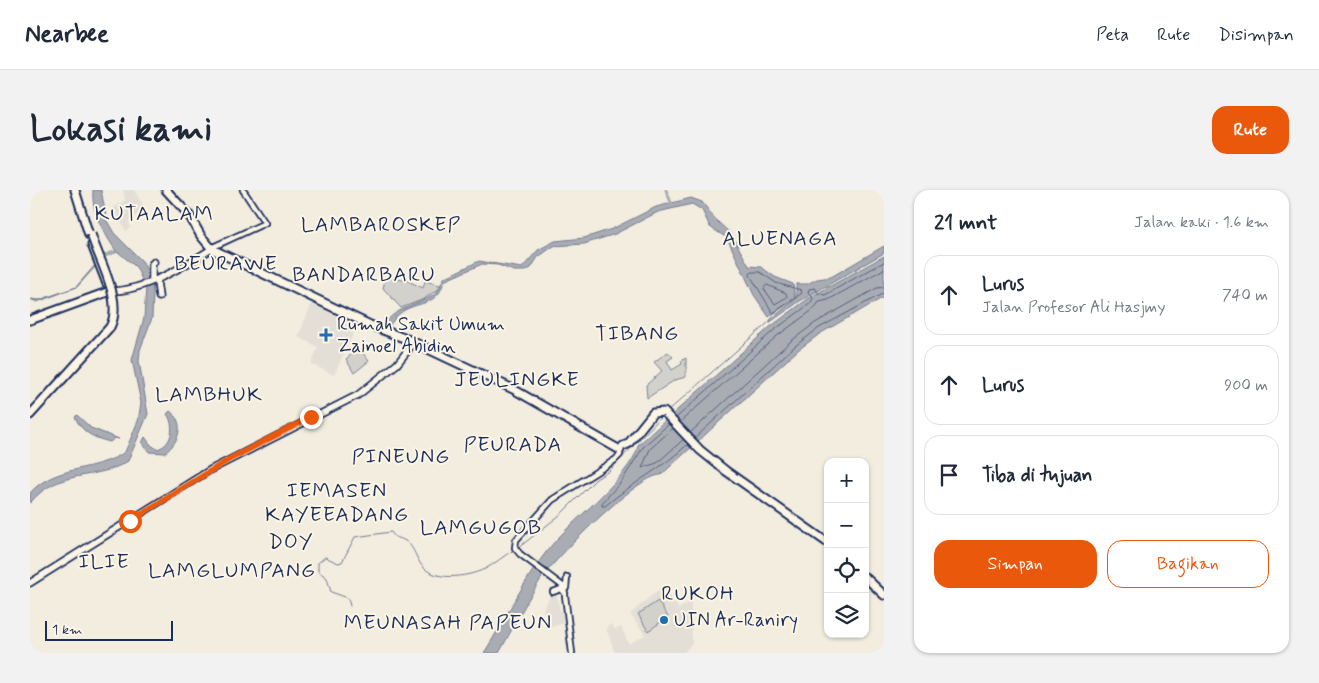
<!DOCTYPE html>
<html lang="id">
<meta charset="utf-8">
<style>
body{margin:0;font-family:Mynerve,sans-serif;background:#f2f2f3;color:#1f2937}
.controls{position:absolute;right:15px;bottom:15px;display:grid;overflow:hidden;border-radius:10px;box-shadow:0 1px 4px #0004}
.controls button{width:45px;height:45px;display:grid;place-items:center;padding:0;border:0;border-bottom:1px solid #e0e1e3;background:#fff;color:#1f2937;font:25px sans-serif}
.scale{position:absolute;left:15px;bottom:12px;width:128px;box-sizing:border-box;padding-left:5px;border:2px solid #1b2f5e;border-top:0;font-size:14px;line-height:18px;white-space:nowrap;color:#1b2f5e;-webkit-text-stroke:4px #fcf5e5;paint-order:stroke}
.stop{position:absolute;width:15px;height:15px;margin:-11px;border:4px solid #ea580c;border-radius:50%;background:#fff}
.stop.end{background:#ea580c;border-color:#fff;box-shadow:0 1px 5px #0008}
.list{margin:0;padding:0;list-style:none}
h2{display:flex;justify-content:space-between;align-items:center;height:65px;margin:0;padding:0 20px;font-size:21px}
h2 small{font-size:16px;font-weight:400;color:#747a83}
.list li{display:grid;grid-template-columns:32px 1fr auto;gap:15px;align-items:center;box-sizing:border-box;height:80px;margin:0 10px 10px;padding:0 10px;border:1px solid #e0e1e3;border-radius:15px}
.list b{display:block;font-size:19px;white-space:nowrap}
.list p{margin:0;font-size:16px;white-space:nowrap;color:#747a83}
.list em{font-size:16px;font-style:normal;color:#747a83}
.actions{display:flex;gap:10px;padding:15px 20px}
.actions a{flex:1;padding:11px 0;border:1px solid #ea580c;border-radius:15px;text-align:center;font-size:18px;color:#ea580c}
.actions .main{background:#ea580c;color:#fff}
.icon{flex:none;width:28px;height:28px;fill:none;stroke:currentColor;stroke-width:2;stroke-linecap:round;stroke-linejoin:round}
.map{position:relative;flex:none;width:854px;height:463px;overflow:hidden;border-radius:15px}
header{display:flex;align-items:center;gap:30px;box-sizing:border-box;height:70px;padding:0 25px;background:#fff;border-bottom:1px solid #e0e1e3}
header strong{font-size:24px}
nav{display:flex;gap:28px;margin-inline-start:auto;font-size:18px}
.intro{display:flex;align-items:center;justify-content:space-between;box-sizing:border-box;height:120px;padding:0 30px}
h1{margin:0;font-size:35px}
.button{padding:12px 22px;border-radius:15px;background:#ea580c;color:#fff;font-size:18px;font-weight:700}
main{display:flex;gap:30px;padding:0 30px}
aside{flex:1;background:#fff;border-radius:15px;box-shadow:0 1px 4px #0004}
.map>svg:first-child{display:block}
.built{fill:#e3dfd6}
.green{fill:#d3d1cc;stroke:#778095}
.water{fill:#a9acb3;stroke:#707a91}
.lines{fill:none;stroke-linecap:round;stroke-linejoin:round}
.shore{stroke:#546180;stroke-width:1}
.stream{stroke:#707a91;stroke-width:1}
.river{stroke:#a9acb3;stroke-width:3}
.secondary-casing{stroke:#1b2f5e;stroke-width:8}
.primary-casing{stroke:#1b2f5e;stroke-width:9}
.highway-casing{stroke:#1b2f5e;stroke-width:11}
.secondary{stroke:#fcf5e5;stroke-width:4.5}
.primary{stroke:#fcf5e5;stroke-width:5.5}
.highway{stroke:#fcf5e5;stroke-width:7}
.highway-bridge-casing{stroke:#1b2f5e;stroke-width:11;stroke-linecap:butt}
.highway-bridge{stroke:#fcf5e5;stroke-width:7}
.route{stroke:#ea580c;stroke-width:6}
.poi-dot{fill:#1f6fb2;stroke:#fcf5e5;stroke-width:2}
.labels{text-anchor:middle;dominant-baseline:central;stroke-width:4;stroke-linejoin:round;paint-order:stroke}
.poi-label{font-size:19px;fill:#1b2f5e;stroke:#fcf5e5;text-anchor:start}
.quarter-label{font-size:21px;letter-spacing:1px;fill:#1b2f5e;stroke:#fcf5e5}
</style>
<header>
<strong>Nearbee</strong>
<nav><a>Peta</a><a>Rute</a><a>Disimpan</a></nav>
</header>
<div class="intro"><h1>Lokasi kami</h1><a class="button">Rute</a></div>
<main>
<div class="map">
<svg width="854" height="463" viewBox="0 0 854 463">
<rect width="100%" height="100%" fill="#f3ede0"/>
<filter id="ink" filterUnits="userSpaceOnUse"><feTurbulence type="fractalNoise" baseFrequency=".02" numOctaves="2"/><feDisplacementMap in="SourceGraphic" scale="10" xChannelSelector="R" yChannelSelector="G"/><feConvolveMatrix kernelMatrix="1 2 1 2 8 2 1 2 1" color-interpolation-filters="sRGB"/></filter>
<g filter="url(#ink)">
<path class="built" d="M 93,0 L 104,0 L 116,20 L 99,30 L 100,38 L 96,41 L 83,18 L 95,10 Z
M 284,108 L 329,131 L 304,185 L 281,174 L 288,157 L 268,147 Z
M 633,396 L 649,419 L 661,411 L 662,453 L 654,463 L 597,463 L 596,461 L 596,463 L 589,463 L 588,461 L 585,463 L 576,438 L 581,434 L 585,439 L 591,437 L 599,454 L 613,446 L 615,445 L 600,424 Z
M 521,405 L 527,406 L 530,421 L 533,421 L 534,433 L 517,438 L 513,419 Z"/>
<path class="green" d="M 356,87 L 378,91 L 393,98 L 395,91 L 410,95 L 410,98 L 394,109 L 371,118 L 353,98 Z
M 327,160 L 330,163 L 332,162 L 339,171 L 324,183 L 316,169 Z
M 638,162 L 643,167 L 637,171 L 642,180 L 652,174 L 651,171 L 656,168 L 656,187 L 645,190 L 617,208 L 616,195 L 632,181 L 624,172 Z
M 628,411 L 638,427 L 618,441 L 608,424 Z"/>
<path class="water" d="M 63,0 L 71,0 L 77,31 L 84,43 L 113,72 L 122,91 L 123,103 L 122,128 L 110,160 L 109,171 L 118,224 L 98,271 C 66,292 30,277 0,313 L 0,303 C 24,275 66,282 95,262 L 108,231 L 111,213 L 102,170 L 114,128 L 116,98 L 106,77 L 88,62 L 74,67 L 47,97 L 7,112 L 0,109 L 9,110 L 46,97 L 73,66 L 86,61 C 74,42 61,24 63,0 Z
M 661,8 L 672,12 L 687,31 L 701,44 L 719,76 L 731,77 L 745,87 L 763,94 L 765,109 L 739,127 L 724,105 L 697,48 L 680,37 L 672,20 L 662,14 L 628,22 L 585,44 L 554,54 L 524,56 L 508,67 L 501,78 L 495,81 L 484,81 L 468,75 L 452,74 L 414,91 C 408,118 386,110 369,124 C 362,130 357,141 352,145 C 353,119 388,116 405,104 C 411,99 410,93 414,88 L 449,71 L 492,78 L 508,60 L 525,51 L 554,48 L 582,39 L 626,17 Z
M 854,56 L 854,63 L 770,111 L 739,133 L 741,129 L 766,109 L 766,94 L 777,94 L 787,89 L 801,87 Z
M 854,66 L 854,107 L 791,143 L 768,160 L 631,285 C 608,284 522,371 509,392 C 494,415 482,440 469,463 L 454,463 C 481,421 500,374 537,339 C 554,322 606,278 608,255 L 740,137 L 779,108 Z
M 140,221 C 156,233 149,252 135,263 L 119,262 L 112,253 L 115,247 L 121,255 L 127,259 C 143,255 145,235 137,224 Z
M 47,225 L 61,238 L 89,249 L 85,248 L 80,252 C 64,248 52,243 45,227 Z"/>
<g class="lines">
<path class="shore" d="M 722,82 L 730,82 L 746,93 L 771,100 L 772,103 L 743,123 L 720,85 Z
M 737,95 L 756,103 L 757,107 L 745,114 L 734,99 Z
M 646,228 L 743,141 L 781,113 L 783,108 L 778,102 L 779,99 L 785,98 L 789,104 L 795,105 L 854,72
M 650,232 L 747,146 L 784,119 L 789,112 L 798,110 L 854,79
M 639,234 L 614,256 L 591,292 L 572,313 L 572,316 L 575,316 C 602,293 633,278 658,254
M 643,238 L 620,259 L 612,278 L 627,273 L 654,249
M 660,243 L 761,151 L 785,133 L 847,98 L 854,97
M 665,248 L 765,156 L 789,138 L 854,103"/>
<path class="stream" d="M 638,221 L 740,131
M 488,358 L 530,325 L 566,289 L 579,281 L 633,225
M 320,416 L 318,408 L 301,402 L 297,388 L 288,381 L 288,373 L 295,367 L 308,373 L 312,372 L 325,347 L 361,342 L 365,347 C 382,351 382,359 390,373 C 402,393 437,387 455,379 C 465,374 474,365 484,360"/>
<path class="river" d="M 636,0 L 642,15
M 73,69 L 75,65 L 84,62"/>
<g class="secondary-casing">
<path id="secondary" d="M 183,57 L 235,33 L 213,0
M 536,398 L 537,387
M 523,402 L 531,399 L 535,403
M 542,463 L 534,397 L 490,364 L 485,358 L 486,350 L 522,310 L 585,270 L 590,265 L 590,260"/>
</g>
<g class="primary-casing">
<path id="primary" d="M 129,88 L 127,92 L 129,107
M 122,89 L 122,74 L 124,72
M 80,101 C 113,102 156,75 183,58
M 0,393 L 180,280 L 328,205 L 367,174 L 382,155 L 387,154"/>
</g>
<g class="highway-casing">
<path id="highway" d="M 45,0 L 59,45
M 136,0 L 159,25 L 171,46 L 182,59 L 340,135 L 379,150 L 483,199 L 590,260
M 62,55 L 77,94
M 0,130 L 80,101
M 0,225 L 80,137
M 593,256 L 598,254 L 623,223 L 634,222 L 670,260 L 696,281 L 798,353
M 835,387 L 854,405"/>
</g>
<use href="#secondary" class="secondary"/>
<use href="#primary" class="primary"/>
<use href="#highway" class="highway"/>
<g class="highway-bridge-casing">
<path id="highway-bridge" d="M 61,44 C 69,71 94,111 80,137"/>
</g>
<use href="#highway-bridge" class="highway-bridge"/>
</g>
</g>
<g class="lines" filter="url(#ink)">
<path class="route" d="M 100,331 L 200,269 L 281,227"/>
</g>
<g class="poi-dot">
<path d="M293.5 137.5h5v5h5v5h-5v5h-5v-5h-5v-5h5z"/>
<circle cx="634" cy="430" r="5"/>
</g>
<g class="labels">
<g class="poi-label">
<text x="307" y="134">Rumah Sakit Umum<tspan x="307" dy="22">Zainoel Abidin</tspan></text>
<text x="644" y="430">UIN Ar-Raniry</text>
</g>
<g class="quarter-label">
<text x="124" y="24">KUTAALAM</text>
<text x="351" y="35">LAMBAROSKEP</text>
<text x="750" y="49">ALUENAGA</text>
<text x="196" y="74">BEURAWE</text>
<text x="334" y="85">BANDARBARU</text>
<text x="607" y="144">TIBANG</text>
<text x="487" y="190">JEULINGKE</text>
<text x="179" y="205">LAMBHUK</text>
<text x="483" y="255">PEURADA</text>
<text x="371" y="267">PINEUNG</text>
<text x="307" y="301">IEMASEN<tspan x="307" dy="24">KAYEEADANG</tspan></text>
<text x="451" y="338">LAMGUGOB</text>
<text x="261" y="352">DOY</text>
<text x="74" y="372">ILIE</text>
<text x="202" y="381">LAMGLUMPANG</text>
<text x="668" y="404">RUKOH</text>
<text x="418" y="433">MEUNASAH PAPEUN</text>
</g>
</g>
</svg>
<div class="controls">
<button>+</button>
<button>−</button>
<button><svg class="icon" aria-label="locate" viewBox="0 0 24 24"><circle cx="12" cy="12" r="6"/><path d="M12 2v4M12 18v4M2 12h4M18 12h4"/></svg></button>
<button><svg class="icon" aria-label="layers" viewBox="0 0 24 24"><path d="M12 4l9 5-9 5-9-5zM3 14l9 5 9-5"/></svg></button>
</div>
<div class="scale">1 km</div>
<div class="stop" style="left:100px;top:331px"></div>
<div class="stop end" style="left:281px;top:227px"></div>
</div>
<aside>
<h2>21 mnt<small>Jalan kaki · 1.6 km</small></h2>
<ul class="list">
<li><svg class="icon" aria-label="ahead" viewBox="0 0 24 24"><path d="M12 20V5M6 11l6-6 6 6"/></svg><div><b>Lurus</b><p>Jalan Profesor Ali Hasjmy</p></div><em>740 m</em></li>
<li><svg class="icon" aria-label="ahead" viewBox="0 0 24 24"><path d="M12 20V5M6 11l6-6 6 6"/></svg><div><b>Lurus</b></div><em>900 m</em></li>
<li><svg class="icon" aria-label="arrive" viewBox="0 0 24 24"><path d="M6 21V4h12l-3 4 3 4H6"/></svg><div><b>Tiba di tujuan</b></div></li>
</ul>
<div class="actions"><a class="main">Simpan</a><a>Bagikan</a></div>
</aside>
</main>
